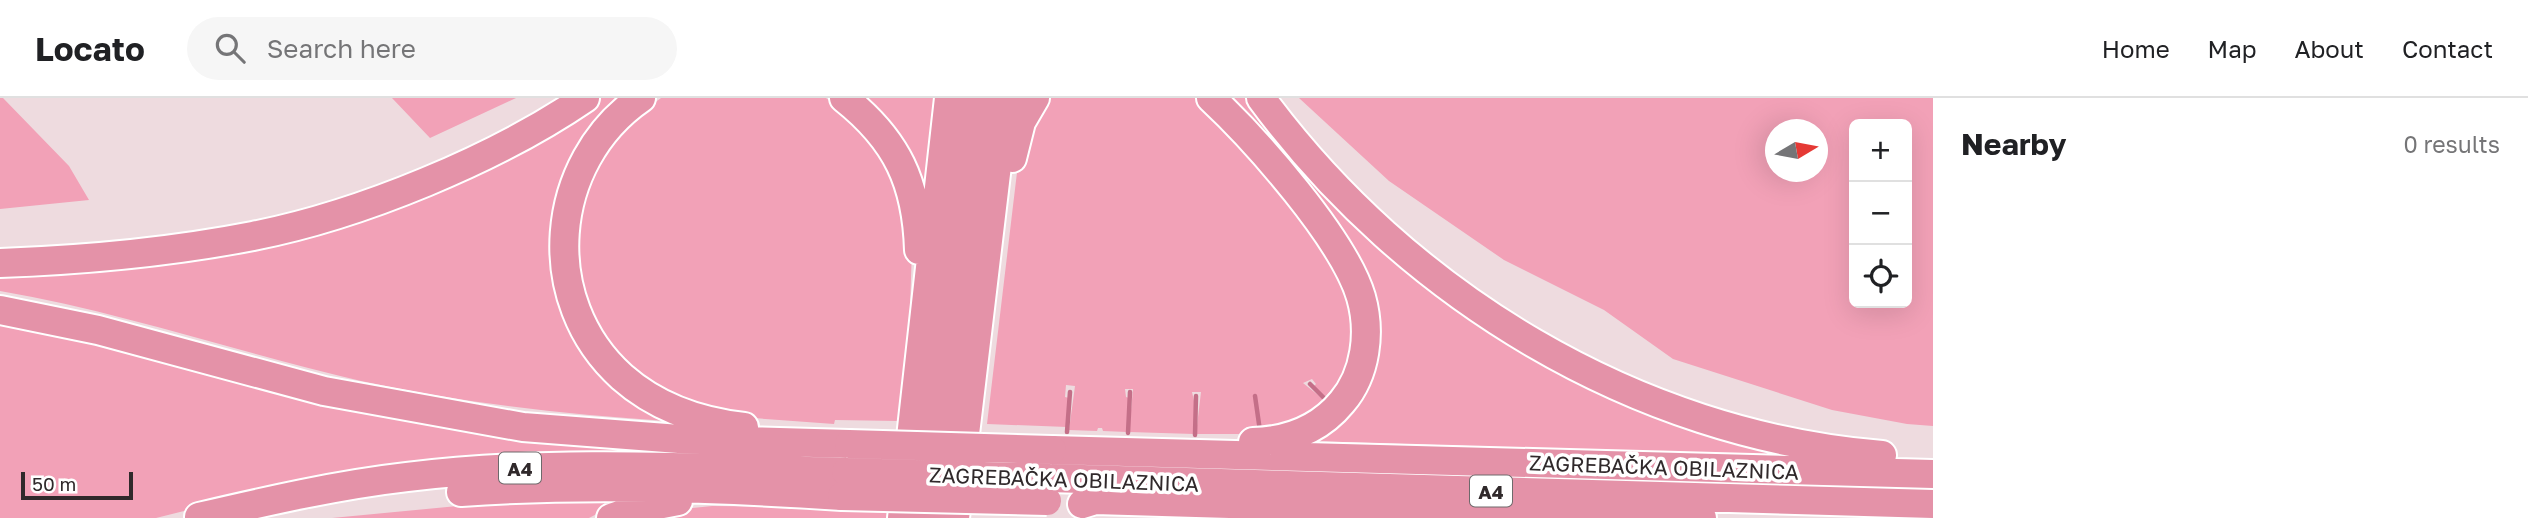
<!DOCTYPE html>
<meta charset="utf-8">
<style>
body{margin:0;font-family:"Golos Text",sans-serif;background:#f6f6f6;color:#202124}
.controls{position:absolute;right:21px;top:21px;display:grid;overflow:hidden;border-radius:10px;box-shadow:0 7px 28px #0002}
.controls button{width:63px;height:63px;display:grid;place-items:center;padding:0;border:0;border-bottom:2px solid #e0e0e0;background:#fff;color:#202124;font:35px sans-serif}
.compass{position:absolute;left:1765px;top:21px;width:63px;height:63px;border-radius:50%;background:#fff;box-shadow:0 7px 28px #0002;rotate:80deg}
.scale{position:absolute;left:21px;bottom:18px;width:112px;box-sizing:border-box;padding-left:7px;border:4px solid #30292b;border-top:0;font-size:19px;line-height:24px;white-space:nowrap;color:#30292b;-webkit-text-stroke:5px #fff;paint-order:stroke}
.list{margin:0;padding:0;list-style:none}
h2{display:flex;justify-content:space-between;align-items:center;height:91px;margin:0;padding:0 28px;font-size:30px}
h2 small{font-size:23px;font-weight:400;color:#757577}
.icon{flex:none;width:38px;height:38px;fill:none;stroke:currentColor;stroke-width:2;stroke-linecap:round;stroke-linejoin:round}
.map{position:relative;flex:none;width:1933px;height:420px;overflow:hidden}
header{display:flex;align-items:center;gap:42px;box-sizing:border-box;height:98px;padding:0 35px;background:#fff;border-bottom:2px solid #e0e0e0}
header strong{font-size:33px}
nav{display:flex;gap:38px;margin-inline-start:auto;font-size:24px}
.search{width:490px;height:63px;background:#f6f6f6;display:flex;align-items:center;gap:18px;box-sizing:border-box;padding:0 24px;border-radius:38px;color:#757577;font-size:26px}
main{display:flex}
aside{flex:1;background:#fff}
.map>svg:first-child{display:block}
.green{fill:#f2a1b7;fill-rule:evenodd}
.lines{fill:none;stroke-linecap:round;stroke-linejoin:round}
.stream{stroke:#c46f88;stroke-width:4.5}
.motorway-casing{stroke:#fff;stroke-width:32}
.motorway{stroke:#e492a8;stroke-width:28}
.motorway-bridge-casing{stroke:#fff;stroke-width:32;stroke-linecap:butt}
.motorway-bridge{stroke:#e492a8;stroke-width:28}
.labels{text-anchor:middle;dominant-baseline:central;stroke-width:7;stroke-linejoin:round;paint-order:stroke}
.shield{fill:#fff;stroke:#6e696b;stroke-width:2}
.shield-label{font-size:19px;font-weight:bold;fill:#30292b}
.street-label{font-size:21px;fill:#30292b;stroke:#fff}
</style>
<header>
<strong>Locato</strong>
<div class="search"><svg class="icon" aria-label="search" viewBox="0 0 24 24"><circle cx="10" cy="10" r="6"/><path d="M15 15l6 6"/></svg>Search here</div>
<nav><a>Home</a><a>Map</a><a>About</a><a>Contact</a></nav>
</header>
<main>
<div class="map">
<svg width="1933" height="420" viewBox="0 0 1933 420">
<rect width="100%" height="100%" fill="#eedbdf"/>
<path class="green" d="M 0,0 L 3,0 L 69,68 L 89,102 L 0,111 Z
M 392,0 L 516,0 L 430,40 Z
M 601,0 L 626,0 L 606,18 L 556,183 L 666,323 C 563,316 462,305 361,283 C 240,255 122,214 0,193 L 0,174 L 211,154 L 571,20 Z
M 661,0 L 826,0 L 857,23 L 893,71 L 912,150 L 910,211 L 898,323 L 835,322 L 834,326 L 740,319 L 670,299 L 619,262 L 587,213 L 573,155 L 581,95 L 624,27 Z
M 860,0 L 941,0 L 929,100 Z
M 1047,0 L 1198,0 L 1288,99 L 1349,192 L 1355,257 L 1330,305 L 1313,289 L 1316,286 L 1312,281 L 1303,285 L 1328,305 L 1326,309 L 1261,336 L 1259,321 L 1259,336 L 1196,336 L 1201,294 L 1192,294 L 1196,312 L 1194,336 L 1129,334 L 1133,291 L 1125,291 L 1126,299 L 1129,300 L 1127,334 L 1103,333 L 1102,330 L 1098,330 L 1097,333 L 1069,332 L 1075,288 L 1066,287 L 1065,299 L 1069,300 L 1067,329 L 987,326 L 1018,66 Z
M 1224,0 L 1250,0 L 1437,192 L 1790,358 L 1309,343 L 1376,224 Z
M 1299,0 L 1933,0 L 1933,328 L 1907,326 L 1832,312 L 1673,261 L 1604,212 L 1504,162 L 1389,83 ZM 1854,26 L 1907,26 L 1907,205 L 1854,205 ZM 1776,32 L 1818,32 L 1818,74 L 1776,74 Z
M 0,223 L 27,227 L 295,298 L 385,319 L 467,334 L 528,342 L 831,357 L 830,363 L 220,404 L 156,420 L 0,420 Z
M 1064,364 L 1933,389 L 1933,395 L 1065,370 Z
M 621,400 L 616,406 L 589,420 L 332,420 L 489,405 Z
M 712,408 L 819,409 L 827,412 L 888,414 L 887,420 L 639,420 L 673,412 Z"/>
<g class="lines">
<path class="stream" d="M 1310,286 L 1328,304
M 1255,298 L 1260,333
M 1067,334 L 1070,294
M 1128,335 L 1130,294
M 1195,337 L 1196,298"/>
<g class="motorway-casing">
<path id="motorway" d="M 641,0 C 548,64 537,203 622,279 C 656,309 699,324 744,329
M 844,0 C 897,42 917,85 919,152
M 1211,0 C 1255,41 1344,141 1361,199 C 1371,234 1366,276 1342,304 C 1319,332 1288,343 1253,344
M 1261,0 C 1406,197 1636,337 1882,357
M 1012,60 L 1021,24 L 1035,0
M 0,165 C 84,162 171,154 253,138 C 360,117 496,61 585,0
M 0,212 L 98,232 L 324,293 L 523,329 L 679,341 L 849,346
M 1052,352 L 1933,376
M 1049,380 L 1933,406
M 461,394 C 586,385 717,390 842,398
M 1082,406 L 1095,402 L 1702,420
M 199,419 C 268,403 337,387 407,379 C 552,361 700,370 846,374
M 611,420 L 637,411 L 678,403
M 902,420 L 949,0
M 927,420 L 977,0
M 955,420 L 1005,0"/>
</g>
<use href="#motorway" class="motorway"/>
<g class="motorway-bridge-casing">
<path id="motorway-bridge" d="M 849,346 L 1052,352
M 846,374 L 1049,380
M 842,398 L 1047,403"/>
</g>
<use href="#motorway-bridge" class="motorway-bridge"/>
</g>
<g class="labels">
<g class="shield">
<rect x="499" y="354.5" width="42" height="31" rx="5"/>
<rect x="1470" y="377.5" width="42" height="31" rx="5"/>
</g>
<g class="shield-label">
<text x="520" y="370">A4</text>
<text x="1491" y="393">A4</text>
</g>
<g class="street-label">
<text transform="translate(1664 369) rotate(2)">ZAGREBAČKA OBILAZNICA</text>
<text transform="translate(1064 381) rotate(2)">ZAGREBAČKA OBILAZNICA</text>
</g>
</g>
</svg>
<div class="controls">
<button>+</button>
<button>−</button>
<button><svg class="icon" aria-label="locate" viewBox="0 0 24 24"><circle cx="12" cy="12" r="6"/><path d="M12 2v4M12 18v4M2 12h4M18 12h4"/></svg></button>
</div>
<svg class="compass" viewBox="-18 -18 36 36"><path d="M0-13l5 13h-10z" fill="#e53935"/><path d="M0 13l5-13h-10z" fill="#757577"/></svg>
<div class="scale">50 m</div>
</div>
<aside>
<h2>Nearby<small>0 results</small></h2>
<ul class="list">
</ul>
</aside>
</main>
